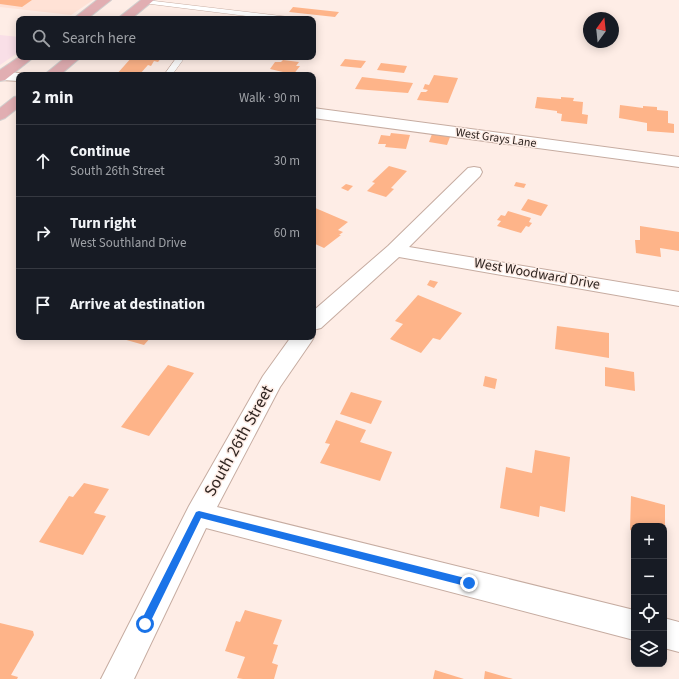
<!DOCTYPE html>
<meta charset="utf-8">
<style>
body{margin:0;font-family:"Source Sans 3",sans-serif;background:#242831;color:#f1f3f6}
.controls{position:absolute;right:12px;bottom:12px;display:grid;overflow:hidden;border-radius:8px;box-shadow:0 2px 10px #0003}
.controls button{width:36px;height:36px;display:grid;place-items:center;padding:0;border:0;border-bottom:1px solid #363941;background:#171b24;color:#f1f3f6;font:20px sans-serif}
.compass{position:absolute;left:583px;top:12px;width:36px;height:36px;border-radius:50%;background:#171b24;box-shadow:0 2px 10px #0003;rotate:15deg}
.stop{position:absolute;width:12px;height:12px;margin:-9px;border:3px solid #1a73e8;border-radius:50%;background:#fff}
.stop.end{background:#1a73e8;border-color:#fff;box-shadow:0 1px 4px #0008}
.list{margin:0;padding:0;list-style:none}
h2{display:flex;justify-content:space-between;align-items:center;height:52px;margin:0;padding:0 16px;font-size:17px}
h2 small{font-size:13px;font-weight:400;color:#9ea1a6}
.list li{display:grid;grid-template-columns:26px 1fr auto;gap:12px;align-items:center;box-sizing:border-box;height:72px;padding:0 16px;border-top:1px solid #363941}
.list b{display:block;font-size:15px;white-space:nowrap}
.list p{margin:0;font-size:13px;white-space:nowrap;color:#9ea1a6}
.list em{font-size:13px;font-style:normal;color:#9ea1a6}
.icon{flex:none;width:22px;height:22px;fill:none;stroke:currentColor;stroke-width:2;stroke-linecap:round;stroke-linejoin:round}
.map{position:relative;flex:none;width:679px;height:679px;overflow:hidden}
.search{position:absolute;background:#171b24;box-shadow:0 2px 10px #0003;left:16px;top:16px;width:300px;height:44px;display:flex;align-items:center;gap:10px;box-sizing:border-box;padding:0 14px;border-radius:8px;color:#9ea1a6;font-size:15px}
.panel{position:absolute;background:#171b24;box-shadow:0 2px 10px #0003;left:16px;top:72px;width:300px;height:268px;border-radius:8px}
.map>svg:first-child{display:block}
.commercial{fill:#f9dfe7}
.built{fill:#ffe2d6}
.building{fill:#feb489}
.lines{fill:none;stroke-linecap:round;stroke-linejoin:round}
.lane-casing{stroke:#c6aca1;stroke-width:1}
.street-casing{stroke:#c6aca1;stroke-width:2}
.primary-casing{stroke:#d1cfce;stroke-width:2}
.lane{fill:#fff;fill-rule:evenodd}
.street{fill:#fff;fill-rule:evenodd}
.primary{fill:#e1aeb2;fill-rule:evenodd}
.route{fill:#1a73e8}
.labels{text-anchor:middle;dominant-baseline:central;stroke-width:3;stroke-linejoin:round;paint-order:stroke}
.far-street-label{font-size:12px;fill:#2e2420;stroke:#feede6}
.street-label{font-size:14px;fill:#2e2420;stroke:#feede6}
.near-street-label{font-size:17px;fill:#2e2420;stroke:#feede6}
</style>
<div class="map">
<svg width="679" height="679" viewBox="0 0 679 679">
<rect width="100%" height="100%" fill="#feede6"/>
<path class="commercial" d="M 0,35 L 19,37 L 19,52 L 0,65 Z"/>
<path class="built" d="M 0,0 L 93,0 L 71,15 L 0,7 Z"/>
<path class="building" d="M 0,0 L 32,0 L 22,7 L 0,4 Z
M 293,7 L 339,12 L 335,17 L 289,12 Z
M 132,57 L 162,57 L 158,62 L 154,61 L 151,66 L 148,65 L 139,75 L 116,75 Z
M 345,59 L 366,61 L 361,68 L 340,66 Z
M 283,60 L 299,62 L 296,66 L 300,66 L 293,75 L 280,75 L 283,72 L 270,69 L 275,62 L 281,62 Z
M 381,63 L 407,66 L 404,73 L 377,70 Z
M 434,75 L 458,78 L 448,103 L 417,100 L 421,92 L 426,92 L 428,90 L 423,89 L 425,84 L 429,85 Z
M 362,77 L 413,83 L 408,93 L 355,89 Z
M 537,97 L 561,99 L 561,97 L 574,98 L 573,101 L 583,102 L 582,114 L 588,115 L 587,124 L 561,121 L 562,114 L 557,113 L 557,111 L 535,108 Z
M 620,105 L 643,108 L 643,106 L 657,107 L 657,110 L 668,111 L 668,123 L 674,124 L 674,133 L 647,131 L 647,123 L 619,118 Z
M 391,133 L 410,135 L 406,149 L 385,147 L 386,144 L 378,144 L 381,135 L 390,136 Z
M 432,134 L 450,137 L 447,145 L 429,142 Z
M 389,166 L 407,171 L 391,188 L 394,189 L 386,197 L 367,191 L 375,183 L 372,182 Z
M 516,182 L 526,184 L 524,188 L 514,186 Z
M 346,184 L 353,186 L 348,191 L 341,188 Z
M 528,199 L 548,205 L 541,216 L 521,210 Z
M 313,207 L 348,222 L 338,230 L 343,232 L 339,235 L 341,235 L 324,248 L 313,243 Z
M 508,211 L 531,218 L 529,222 L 532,223 L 529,227 L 526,226 L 521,233 L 497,226 L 501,221 L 497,220 L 501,215 L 505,216 Z
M 640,226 L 679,232 L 679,251 L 660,248 L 661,257 L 636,253 L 635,240 L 640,240 Z
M 430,280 L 438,282 L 434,288 L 427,285 Z
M 418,295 L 462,313 L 440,340 L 433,338 L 421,353 L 390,339 L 403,324 L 395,321 Z
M 557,326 L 609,333 L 609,358 L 555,349 Z
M 125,337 L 151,337 L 144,345 L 123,339 Z
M 168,365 L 194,373 L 149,436 L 121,427 Z
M 605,367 L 634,372 L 635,391 L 605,386 Z
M 485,376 L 497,379 L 495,389 L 483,386 Z
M 351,392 L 382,401 L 371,424 L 340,414 Z
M 336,420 L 366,430 L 360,442 L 392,452 L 380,481 L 320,463 L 330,444 L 325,443 Z
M 535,450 L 570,457 L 565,512 L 540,506 L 539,517 L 500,508 L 506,467 L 532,473 Z
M 84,483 L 109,489 L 94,513 L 106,516 L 83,555 L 39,542 L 69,496 L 73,497 Z
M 631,496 L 665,505 L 665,526 L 634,526 L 634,531 L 630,530 Z
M 245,610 L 282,620 L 273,644 L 278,645 L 272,663 L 278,665 L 274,679 L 243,679 L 237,678 L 245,657 L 225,651 L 236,621 L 240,622 Z
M 0,623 L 33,631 L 34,635 L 11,675 L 18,677 L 17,679 L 0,679 Z
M 435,670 L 464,679 L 433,679 Z
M 485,671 L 513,679 L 484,679 Z"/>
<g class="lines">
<g class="lane-casing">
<path id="lane" d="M 146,0 L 289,17 L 293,19 L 271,19 L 143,3 L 143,1 Z
M 177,57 L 185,57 L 172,75 L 164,75 Z"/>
</g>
<g class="street-casing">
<path id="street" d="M 0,72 L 19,73 L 25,75 L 19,75 L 19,81 L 1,80 Z
M 313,108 L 679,157 L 679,167 L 313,118 Z
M 474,167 L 480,168 L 482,172 L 480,176 L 409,247 L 679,292 L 679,306 L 399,257 L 321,328 L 313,330 L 313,311 L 388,246 L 468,168 Z
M 313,335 L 314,337 L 311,342 L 280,387 L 217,507 L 634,610 L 634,640 L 206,528 L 134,679 L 101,679 L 189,506 L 263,376 L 291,337 L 313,337 Z
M 664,618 L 679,622 L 679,652 L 664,648 Z"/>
</g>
<g class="primary-casing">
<path id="primary" d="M 97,0 L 111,0 L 87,19 L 73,19 Z
M 141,0 L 154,0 L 131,19 L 117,19 Z
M 19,57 L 34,57 L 5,80 L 0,81 L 0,70 Z
M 66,57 L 81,57 L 60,75 L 44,75 Z
M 19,96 L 19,107 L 5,118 L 0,120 L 0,108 L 14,97 Z"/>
</g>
<use href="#lane" class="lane"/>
<use href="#street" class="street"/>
<use href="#primary" class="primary"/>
</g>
<path class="route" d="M 199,511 L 469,579 L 472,580 L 473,583 L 472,586 L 469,587 L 201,518 L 148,627 L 145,628 L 141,627 L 140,624 L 141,621 L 196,512 Z"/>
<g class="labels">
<g class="far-street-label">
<text transform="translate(496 138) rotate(8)">West Grays Lane</text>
</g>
<g class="street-label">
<text transform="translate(537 274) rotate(10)">West Woodward Drive</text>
</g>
<g class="near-street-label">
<text transform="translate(239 441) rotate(-61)">South 26th Street</text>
</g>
</g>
</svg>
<div class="controls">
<button>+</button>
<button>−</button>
<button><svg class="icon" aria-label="locate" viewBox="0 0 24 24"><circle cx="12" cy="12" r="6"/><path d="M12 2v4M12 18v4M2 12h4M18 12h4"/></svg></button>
<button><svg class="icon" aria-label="layers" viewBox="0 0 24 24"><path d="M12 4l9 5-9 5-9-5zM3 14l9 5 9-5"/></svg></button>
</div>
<svg class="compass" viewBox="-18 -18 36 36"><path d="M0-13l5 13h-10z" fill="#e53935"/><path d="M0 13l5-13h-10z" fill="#9ea1a6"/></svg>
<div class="stop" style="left:145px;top:624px"></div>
<div class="stop end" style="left:469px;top:583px"></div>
<div class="search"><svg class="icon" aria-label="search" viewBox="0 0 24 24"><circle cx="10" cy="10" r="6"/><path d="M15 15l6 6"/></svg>Search here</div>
<section class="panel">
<h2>2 min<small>Walk · 90 m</small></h2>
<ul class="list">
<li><svg class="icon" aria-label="ahead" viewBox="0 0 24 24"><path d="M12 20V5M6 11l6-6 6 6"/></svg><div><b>Continue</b><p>South 26th Street</p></div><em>30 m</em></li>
<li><svg class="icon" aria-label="right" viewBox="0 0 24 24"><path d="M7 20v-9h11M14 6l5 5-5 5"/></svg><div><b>Turn right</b><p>West Southland Drive</p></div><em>60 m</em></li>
<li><svg class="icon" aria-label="arrive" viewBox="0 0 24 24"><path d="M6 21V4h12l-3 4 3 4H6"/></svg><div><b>Arrive at destination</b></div></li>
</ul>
</section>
</div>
